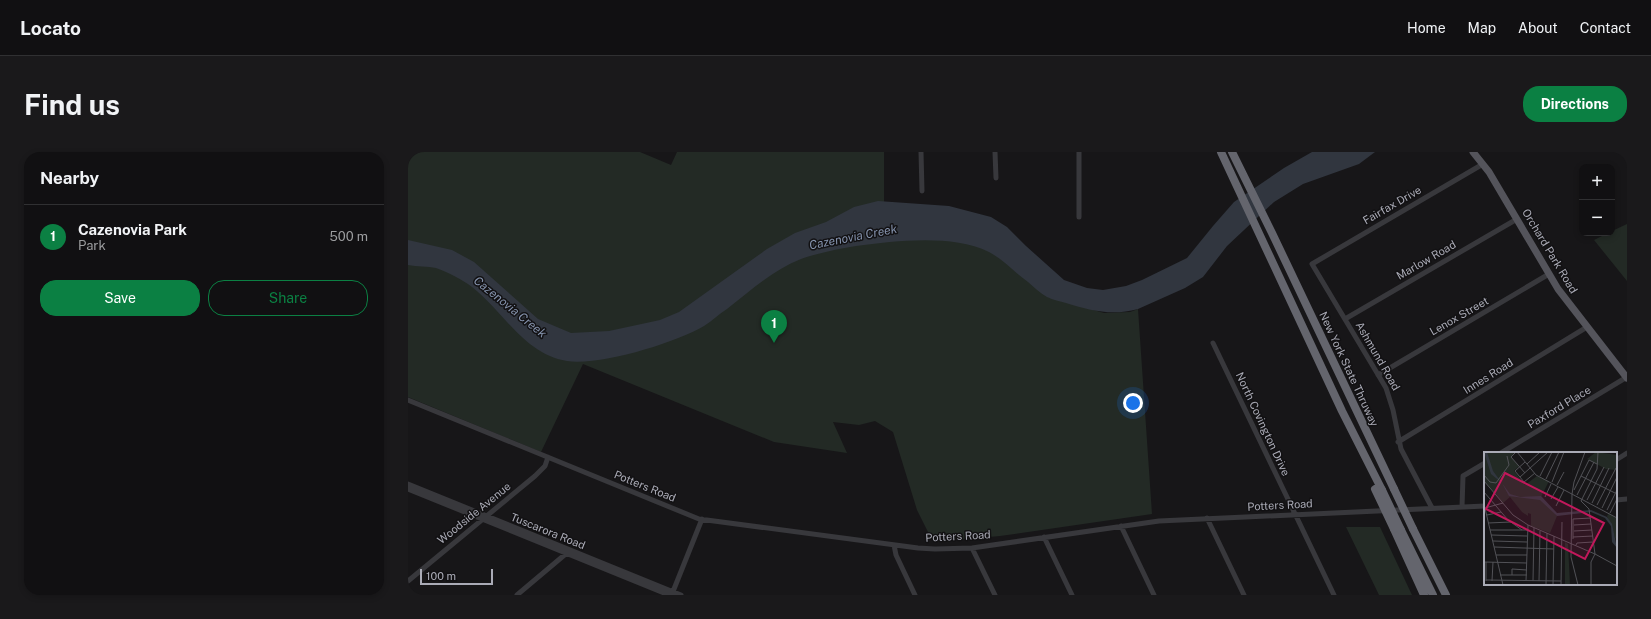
<!DOCTYPE html>
<meta charset="utf-8">
<style>
body{margin:0;font-family:"Public Sans",sans-serif;background:#1a191b;color:#f1f3f6}
.controls{position:absolute;right:12px;top:12px;display:grid;overflow:hidden;border-radius:8px;box-shadow:0 2px 6px #0003}
.controls button{width:36px;height:36px;display:grid;place-items:center;padding:0;border:0;border-bottom:1px solid #303032;background:#111012;color:#f1f3f6;font:20px sans-serif}
.scale{position:absolute;left:12px;bottom:10px;width:73px;box-sizing:border-box;padding-left:4px;border:2px solid #aaabb6;border-top:0;font-size:11px;line-height:14px;white-space:nowrap;color:#aaabb6;-webkit-text-stroke:3px #121113;paint-order:stroke}
.you{position:absolute;left:725px;top:251px;width:14px;height:14px;margin:-10px;border:3px solid #fff;border-radius:50%;background:#1a73e8;box-shadow:0 0 0 6px #1a73e833}
.badge{display:grid;place-items:center;width:26px;height:26px;border-radius:50%;background:#0b8043;color:#fff;font-size:13px;font-weight:700}
.pin{position:absolute;translate:-50% -33px;filter:drop-shadow(0 1px 2px #0008)}
.pin::after{content:'';position:absolute;top:21px;width:14px;height:12px;background:inherit;clip-path:polygon(0 0,100% 0,50% 100%)}
.list{margin:0;padding:0;list-style:none}
h2{display:flex;justify-content:space-between;align-items:center;height:52px;margin:0;padding:0 16px;font-size:17px}
h2 small{font-size:13px;font-weight:400;color:#9c9d9f}
.list li{display:grid;grid-template-columns:26px 1fr auto;gap:12px;align-items:center;box-sizing:border-box;height:64px;padding:0 16px;border-top:1px solid #303032}
.list b{display:block;font-size:15px;white-space:nowrap}
.list p{margin:0;font-size:13px;white-space:nowrap;color:#9c9d9f}
.list em{font-size:13px;font-style:normal;color:#9c9d9f}
.actions{display:flex;gap:8px;padding:12px 16px}
.actions a{flex:1;padding:9px 0;border:1px solid #0b8043;border-radius:16px;text-align:center;font-size:14px;color:#0b8043}
.actions .main{background:#0b8043;color:#fff}
.map{position:relative;flex:none;width:1219px;height:443px;overflow:hidden;border-radius:16px}
header{display:flex;align-items:center;gap:24px;box-sizing:border-box;height:56px;padding:0 20px;background:#111012;border-bottom:1px solid #303032}
header strong{font-size:19px}
nav{display:flex;gap:22px;margin-inline-start:auto;font-size:14px}
.intro{display:flex;align-items:center;justify-content:space-between;box-sizing:border-box;height:96px;padding:0 24px}
h1{margin:0;font-size:28px}
.button{padding:10px 18px;border-radius:16px;background:#0b8043;color:#fff;font-size:14px;font-weight:700}
main{display:flex;gap:24px;padding:0 24px}
aside{flex:1;background:#111012;border-radius:16px;box-shadow:0 2px 6px #0003}
.map>svg:first-child{display:block}
.green{fill:#232a25}
.water{fill:#31363f}
.lines{fill:none;stroke-linecap:round;stroke-linejoin:round}
.minor{stroke:#38383c;stroke-width:5}
.major{stroke:#54545b;stroke-width:7}
.highway{stroke:#64656d;stroke-width:8}
.highway-bridge{stroke:#64656d;stroke-width:8}
.labels{text-anchor:middle;dominant-baseline:central;stroke-width:3;stroke-linejoin:round;paint-order:stroke}
.street-label{font-size:11px;fill:#aaabb6;stroke:#121113}
.water-label{font-size:12px;font-style:italic;fill:#8593ad;stroke:#121113}
.inset-road{fill:none;stroke:#525257;stroke-width:1}
.view{fill:#c2185b;fill-opacity:0.15;stroke:#c2185b;stroke-width:2}
.inset-edge{fill:none;stroke:#aaabb6;stroke-width:2}
</style>
<header>
<strong>Locato</strong>
<nav><a>Home</a><a>Map</a><a>About</a><a>Contact</a></nav>
</header>
<div class="intro"><h1>Find us</h1><a class="button">Directions</a></div>
<main>
<aside>
<h2>Nearby<small></small></h2>
<ul class="list">
<li><span class="badge">1</span><div><b>Cazenovia Park</b><p>Park</p></div><em>500 m</em></li>
</ul>
<div class="actions"><a class="main">Save</a><a>Share</a></div>
</aside>
<div class="map">
<svg width="1219" height="443" viewBox="0 0 1219 443">
<rect width="100%" height="100%" fill="#171618"/>
<path class="green" d="M 0,0 L 232,0 L 263,13 L 269,0 L 476,0 L 476,61 L 587,98 L 640,145 L 696,161 L 722,160 L 730,157 L 744,362 L 592,384 L 525,390 L 509,358 L 485,280 L 467,269 L 451,273 L 425,270 L 439,301 L 366,290 L 175,212 L 133,300 L 0,245 Z
M 1219,72 L 1219,129 L 1186,88 L 1200,81 L 1204,81 L 1204,79 Z
M 938,375 L 972,375 L 1004,443 L 971,443 Z"/>
<path class="water" d="M 904,0 L 967,0 L 951,12 L 895,32 L 866,50 L 819,94 L 795,125 L 777,136 L 730,157 C 704,164 684,159 658,151 C 652,149 645,148 639,145 C 632,141 626,135 620,130 C 606,120 596,108 581,100 C 543,82 489,89 448,94 C 434,96 406,102 393,107 C 365,118 342,139 319,157 C 311,162 304,169 296,174 C 267,191 192,214 159,209 C 116,202 96,160 64,135 C 55,128 40,120 28,116 C 20,114 9,115 0,113 L 0,88 L 44,98 L 66,110 L 130,167 L 163,181 L 201,179 L 252,168 L 271,160 L 359,97 L 387,81 L 418,70 L 446,55 L 470,49 L 541,54 L 583,65 L 599,75 L 618,94 L 656,128 L 679,136 L 695,138 L 718,134 L 734,128 L 779,106 L 805,74 L 826,50 L 876,16 Z"/>
<g class="lines">
<path class="minor" d="M 513,0 L 514,39
M 587,0 L 588,26
M 671,0 L 671,65
M 937,167 L 1109,67
M 805,191 L 926,443
M 970,223 L 1141,122
M 0,248 L 291,367 L 510,396 L 527,397 L 564,396 L 751,369 L 1077,354
M 990,290 L 1179,175
M 1093,301 L 1219,225
M 1208,308 L 1219,301
M 0,332 L 273,443
M 0,337 L 261,443
M 1208,348 L 1219,347
M 1054,355 L 1055,324 L 1077,311
M 1024,356 L 993,297 L 985,258 L 978,236 L 904,112 L 1075,12
M 799,366 L 836,443
M 713,374 L 746,443
M 636,385 L 664,443
M 486,393 L 488,403 L 507,443
M 564,396 L 587,443
M 0,429 L 127,324 L 137,314 L 140,305
M 264,442 L 294,367
M 109,443 L 160,400"/>
<path class="major" d="M 1065,0 L 1081,20 L 1150,137 L 1219,226"/>
<path class="highway" d="M 813,0 L 934,259 L 974,338
M 824,0 L 864,81 L 986,337
M 986,377 L 1016,443
M 1005,377 L 1038,443
M 993,378 L 1025,443"/>
<path class="highway-bridge" d="M 967,337 L 986,377
M 986,337 L 1005,377
M 974,338 L 993,378"/>
</g>
<g class="labels">
<g class="street-label">
<text transform="translate(984 53) rotate(-30)">Fairfax Drive</text>
<text transform="translate(1142 99) rotate(59)">Orchard Park Road</text>
<text transform="translate(1018 108) rotate(-30)">Marlow Road</text>
<text transform="translate(1051 164) rotate(-30)">Lenox Street</text>
<text transform="translate(970 204) rotate(60)">Ashmund Road</text>
<text transform="translate(941 217) rotate(65)">New York State Thruway</text>
<text transform="translate(1080 224) rotate(-32)">Innes Road</text>
<text transform="translate(1151 255) rotate(-31)">Paxford Place</text>
<text transform="translate(855 272) rotate(65)">North Covington Drive</text>
<text transform="translate(237 334) rotate(22)">Potters Road</text>
<text transform="translate(872 353) rotate(-3)">Potters Road</text>
<text transform="translate(66 361) rotate(-39)">Woodside Avenue</text>
<text transform="translate(140 379) rotate(22)">Tuscarora Road</text>
<text transform="translate(550 384) rotate(-3)">Potters Road</text>
</g>
<g class="water-label">
<text transform="translate(445 85) rotate(-11)">Cazenovia Creek</text>
<text transform="translate(102 155) rotate(39)">Cazenovia Creek</text>
</g>
</g>
<g transform="translate(1076 300)">
<rect width="133" height="133" fill="#171618"/>
<path d="M 0,0 L 31,0 L 27,5 L 35,14 L 30,19 L 41,33 L 53,24 L 65,29 L 57,45 L 73,64 L 66,81 L 47,74 L 47,62 L 44,61 L 44,64 L 38,60 L 26,45 L 19,51 L 0,29 ZM 112,0 L 133,3 L 133,18 L 122,17 L 103,7 ZM 125,61 L 132,66 L 133,91 L 123,64 ZM 81,90 L 84,92 L 86,133 L 81,133 Z" fill="#232a25"/>
<path d="M 0,0 L 3,0 L 9,19 L 26,42 L 36,45 L 57,44 L 73,61 L 107,58 L 123,65 L 128,72 L 133,96 L 128,90 L 127,74 L 121,66 L 107,60 L 73,64 L 56,48 L 25,44 L 18,31 L 7,22 Z" fill="#31363f"/>
<path class="inset-road" d="M 32,0 L 27,5 L 41,21M 33,0 L 52,23 L 133,66M 114,0 L 113,17 L 97,49 L 105,57 L 111,102 L 133,114M 41,10 L 31,19 L 40,30 L 51,21M 43,12 L 56,0M 0,23 L 6,30 L 12,31 L 25,13 L 23,4M 56,24 L 68,0M 97,24 L 131,41M 36,25 L 64,0M 62,27 L 75,0M 0,29 L 29,63 L 44,73 L 111,102 L 107,110 L 107,133M 68,30 L 80,0M 73,33 L 80,20M 90,38 L 105,8 L 113,12M 0,40 L 24,68 L 38,78M 93,43 L 110,10M 61,45 L 67,32M 67,47 L 74,35M 103,48 L 120,15M 108,51 L 125,16M 0,52 L 19,133M 113,53 L 132,16M 72,54 L 80,38M 1,56 L 19,51M 118,56 L 133,25M 123,58 L 133,38M 126,61 L 133,47M 3,63 L 17,60M 4,71 L 27,70M 90,73 L 107,72M 6,78 L 44,78M 90,79 L 108,78M 7,83 L 43,84M 89,85 L 109,84M 89,87 L 89,67 L 107,66M 9,89 L 43,90M 92,93 L 93,91 L 109,90M 10,95 L 70,97M 12,103 L 43,103M 0,110 L 43,111M 2,110 L 2,129M 16,123 L 43,123M 28,123 L 28,117 L 43,118M 2,128 L 77,129M 8,129 L 9,110M 42,129 L 44,73M 49,129 L 50,76M 55,129 L 56,79M 62,133 L 63,81M 69,133 L 70,84M 77,133 L 78,70M 94,133 L 87,105 L 88,42 L 90,30 L 101,0"/>
<path class="view" d="M 21,21 L 120,71 L 101,107 L 2,57 Z"/>
<rect width="133" height="133" class="inset-edge"/>
</g>
</svg>
<div class="controls">
<button>+</button>
<button>−</button>
</div>
<div class="scale">100 m</div>
<div class="you"></div>
<div class="pin badge" style="left:366px;top:191px">1</div>
</div>
</main>
